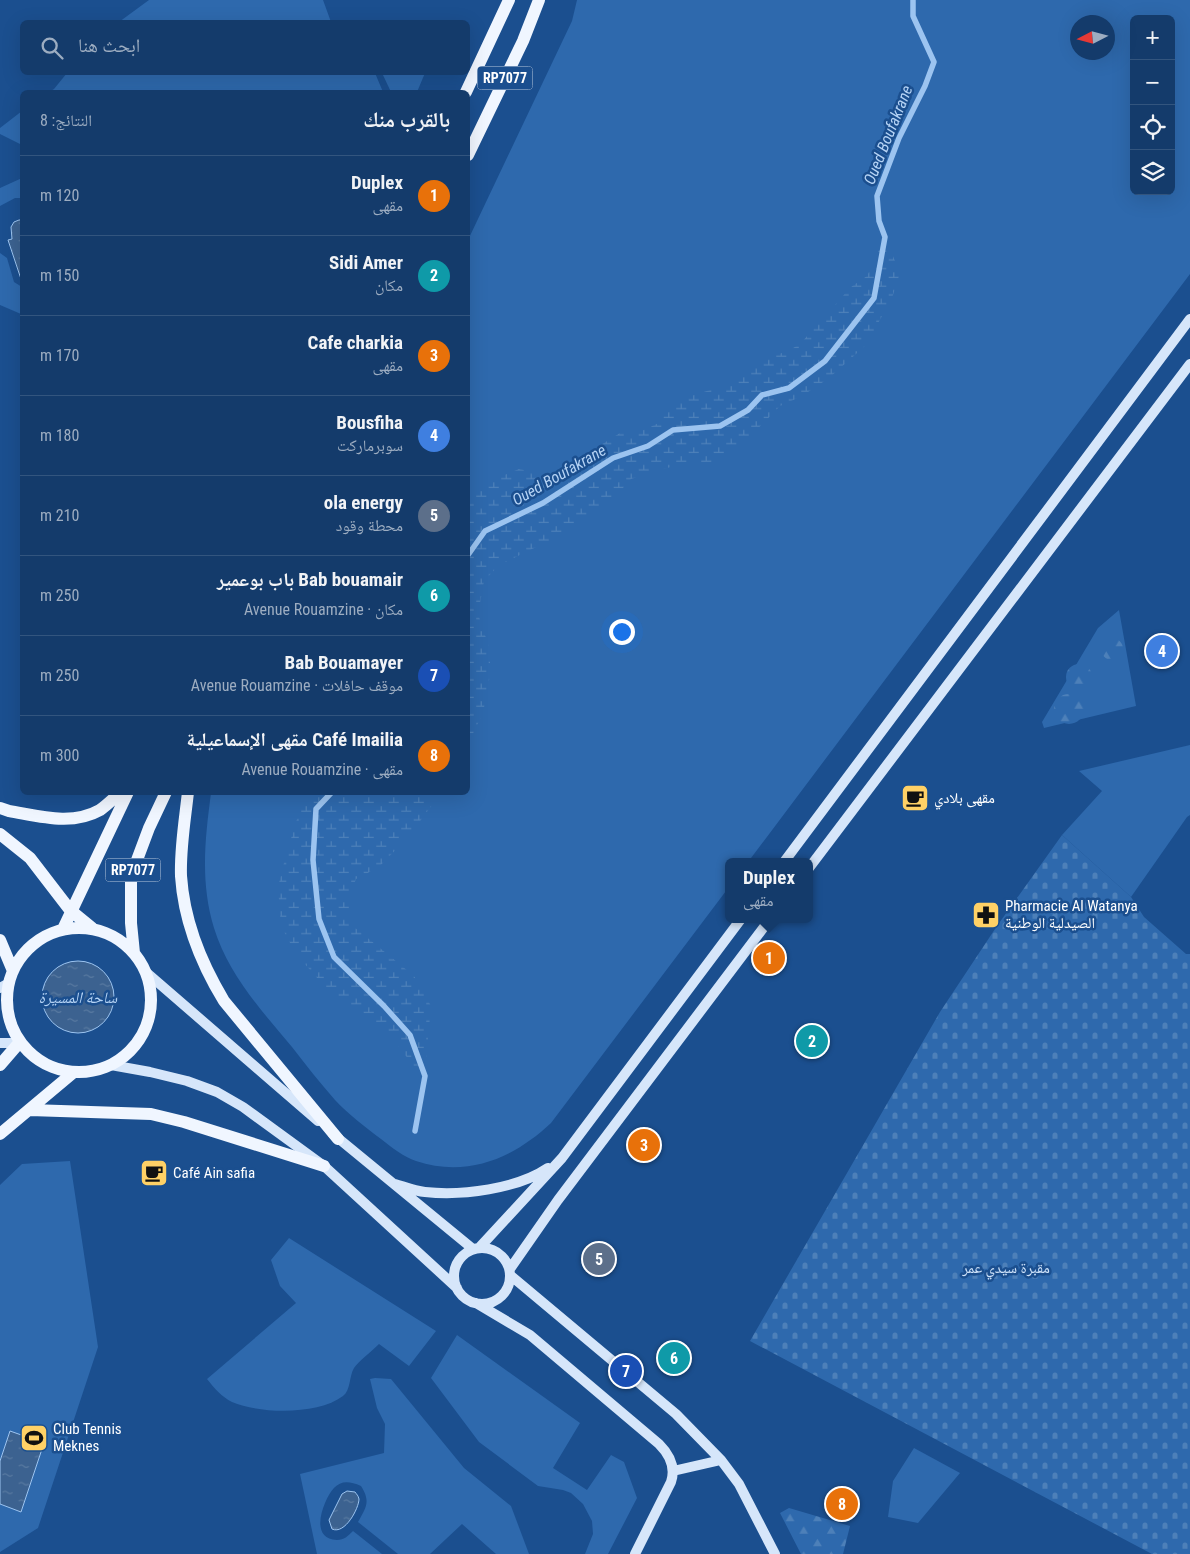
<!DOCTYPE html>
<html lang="ar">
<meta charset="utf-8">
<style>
body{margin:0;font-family:"Roboto Condensed","Noto Naskh Arabic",sans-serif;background:#1d4271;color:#f1f3f6;direction:rtl}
.controls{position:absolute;right:15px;top:15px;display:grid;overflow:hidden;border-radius:8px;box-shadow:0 5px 20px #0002}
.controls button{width:45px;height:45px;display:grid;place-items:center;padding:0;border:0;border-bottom:1px solid #33557e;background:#143b6b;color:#f1f3f6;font:25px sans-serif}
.compass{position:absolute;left:1070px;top:15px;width:45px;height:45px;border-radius:50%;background:#143b6b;box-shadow:0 5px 20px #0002;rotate:264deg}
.you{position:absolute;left:621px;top:631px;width:18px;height:18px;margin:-12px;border:4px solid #fff;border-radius:50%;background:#1a73e8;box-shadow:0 0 0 8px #1a73e833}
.badge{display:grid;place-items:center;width:32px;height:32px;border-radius:50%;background:#ffd166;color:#fff;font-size:16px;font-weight:700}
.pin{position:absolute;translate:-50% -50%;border:2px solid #fff;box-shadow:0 1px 5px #0006}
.popup{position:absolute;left:725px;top:858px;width:88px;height:65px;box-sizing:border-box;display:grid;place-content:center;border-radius:8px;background:#143b6b;filter:drop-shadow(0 1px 4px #0005);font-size:16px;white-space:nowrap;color:#9dadc1}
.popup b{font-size:19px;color:#f1f3f6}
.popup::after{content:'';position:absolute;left:50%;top:100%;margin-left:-10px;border:10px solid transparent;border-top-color:#143b6b}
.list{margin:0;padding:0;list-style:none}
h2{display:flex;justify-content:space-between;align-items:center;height:65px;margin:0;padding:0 20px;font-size:21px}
h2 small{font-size:16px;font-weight:400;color:#9dadc1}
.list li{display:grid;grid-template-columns:32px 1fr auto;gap:15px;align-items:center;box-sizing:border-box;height:80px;padding:0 20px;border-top:1px solid #33557e}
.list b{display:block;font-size:19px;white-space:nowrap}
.list p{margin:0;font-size:16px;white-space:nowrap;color:#9dadc1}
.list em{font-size:16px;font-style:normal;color:#9dadc1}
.icon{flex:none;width:28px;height:28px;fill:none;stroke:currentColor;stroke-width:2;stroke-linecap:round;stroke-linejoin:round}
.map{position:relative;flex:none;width:1190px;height:1554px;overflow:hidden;direction:ltr}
.search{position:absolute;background:#143b6b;box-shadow:0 5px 20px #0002;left:20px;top:20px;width:450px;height:55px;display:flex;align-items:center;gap:12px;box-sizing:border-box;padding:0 18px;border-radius:8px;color:#9dadc1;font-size:19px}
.panel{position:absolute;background:#143b6b;box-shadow:0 5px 20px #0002;left:20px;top:90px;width:450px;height:705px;border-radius:8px;direction:rtl}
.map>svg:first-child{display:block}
.green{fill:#2e69ad;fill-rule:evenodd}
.forest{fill:url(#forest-firs)}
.wetland{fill:url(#wetland-marsh)}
.cemetery{fill:url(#cemetery-stones)}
.water{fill:url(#water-ripples);stroke:#9cc4f0}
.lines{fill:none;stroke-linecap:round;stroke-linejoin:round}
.stream{stroke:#9cc4f0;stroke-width:5.5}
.secondary{stroke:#d6e6fa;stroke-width:10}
.primary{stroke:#f0f6ff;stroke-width:12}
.labels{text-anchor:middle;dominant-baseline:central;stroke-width:5;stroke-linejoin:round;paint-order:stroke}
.shield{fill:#1b4f8f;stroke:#bbcadd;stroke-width:1}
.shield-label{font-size:14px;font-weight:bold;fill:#fff}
.poi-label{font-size:15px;fill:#fff;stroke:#1b4f8f;text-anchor:start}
.park-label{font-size:15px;fill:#cfe3fa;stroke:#1b4f8f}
.water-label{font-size:16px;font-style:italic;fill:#b5d3f5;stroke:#1b4f8f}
</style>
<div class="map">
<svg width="1190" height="1554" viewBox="0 0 1190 1554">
<defs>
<pattern id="forest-firs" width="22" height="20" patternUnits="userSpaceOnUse" patternTransform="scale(1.25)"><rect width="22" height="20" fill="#2e69ad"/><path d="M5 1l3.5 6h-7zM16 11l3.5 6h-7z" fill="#4d80b9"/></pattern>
<pattern id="wetland-marsh" width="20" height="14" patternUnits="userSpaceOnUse" patternTransform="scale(1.25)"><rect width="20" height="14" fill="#2e69ad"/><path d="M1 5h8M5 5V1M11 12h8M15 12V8" fill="none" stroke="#4d80b9"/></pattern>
<pattern id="cemetery-stones" width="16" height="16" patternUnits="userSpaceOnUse" patternTransform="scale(1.25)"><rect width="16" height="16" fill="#2e69ad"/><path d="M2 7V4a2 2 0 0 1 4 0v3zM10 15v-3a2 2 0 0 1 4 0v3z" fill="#4d80b9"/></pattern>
<pattern id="water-ripples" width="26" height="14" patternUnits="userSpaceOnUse" patternTransform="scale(1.25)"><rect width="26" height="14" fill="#3c6290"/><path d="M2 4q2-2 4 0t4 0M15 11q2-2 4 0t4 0" fill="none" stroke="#597aa1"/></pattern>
</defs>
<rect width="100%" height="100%" fill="#1b4f8f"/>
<path class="green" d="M 149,0 L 323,0 L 331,22 L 119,22 Z
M 577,0 L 1190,0 L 1190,274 L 748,862 L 729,862 L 729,887 L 551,1123 C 514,1158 467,1178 416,1161 C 404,1157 391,1147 381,1139 C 365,1127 348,1114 335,1100 C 320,1083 306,1065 292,1047 C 261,1010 228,974 214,928 C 200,882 205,839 211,793 L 468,792 L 468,240 L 572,21 ZM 1134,19 L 1171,19 L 1171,191 L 1134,191 ZM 1078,22 L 1108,22 L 1108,52 L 1078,52 Z
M 67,73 L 375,73 L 383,92 L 49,92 L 54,89 Z
M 382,73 L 425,73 L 417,92 L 391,92 Z
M 22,111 L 22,145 L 0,134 L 0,128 Z
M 22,178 L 22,198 L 15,198 L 0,206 L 0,188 Z
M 0,253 L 7,258 L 14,282 L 22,287 L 21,314 L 0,305 Z
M 1119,610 L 1136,706 L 1044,728 L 1042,722 L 1098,628 Z
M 1190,745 L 1190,815 L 1187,817 L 1131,897 L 1062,835 L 1102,791 L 1079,771 Z
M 70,1161 L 98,1347 L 38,1528 L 0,1552 L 0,1185 L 22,1164 Z
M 289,1238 L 436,1331 L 409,1366 L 379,1344 C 373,1350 358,1362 354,1368 C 349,1376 351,1390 343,1396 C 318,1415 261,1414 232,1402 C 222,1397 214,1388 207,1379 L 296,1303 L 280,1286 L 271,1260 Z
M 457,1335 L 580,1423 L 553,1468 L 587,1490 L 611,1455 L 624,1462 L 637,1498 L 608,1554 L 585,1554 L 593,1534 L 592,1521 L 583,1504 L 571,1493 L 563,1490 L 538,1486 L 479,1442 L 431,1378 Z
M 375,1378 L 391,1379 L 464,1468 L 511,1506 L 529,1554 L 496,1554 L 462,1524 L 430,1554 L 398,1554 L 358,1522 C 366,1507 371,1502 361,1486 C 341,1477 333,1485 325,1503 C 319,1517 315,1539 337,1540 C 344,1540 348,1536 353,1531 L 382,1554 L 317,1554 L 300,1474 L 384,1453 L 385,1424 L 377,1408 L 370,1379 Z
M 914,1448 L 960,1473 L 918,1523 L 888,1517 L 893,1481 Z"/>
<path class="forest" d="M1101 649a11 11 0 1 1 22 0a11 11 0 1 1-22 0Z
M1066 677a13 13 0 1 1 26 0a13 13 0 1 1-26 0Z
M1054 709a15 15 0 1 1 30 0a15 15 0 1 1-30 0Z
M 789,1508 L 850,1526 L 843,1554 L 801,1554 L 780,1513 Z"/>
<path class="wetland" d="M 885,237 L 900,273 L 892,298 L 866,345 L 829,378 L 802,396 L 780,406 L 735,452 L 713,463 L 687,462 L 631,479 L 615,497 L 593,515 L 557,537 L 499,565 L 484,581 L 478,614 L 490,650 L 490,675 L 483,713 L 468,744 L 468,496 L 487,482 L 519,469 L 539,473 L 559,471 L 620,433 L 641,431 L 661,422 L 668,407 L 681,399 L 723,386 L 767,358 L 788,351 L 800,344 L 851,287 L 867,276 Z
M 300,793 L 441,793 L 409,836 L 379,867 L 356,879 L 349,897 L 349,915 L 353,926 L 414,976 L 431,1006 L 424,1080 L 396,1043 L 326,988 L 296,954 L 281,926 L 278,887 L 286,855 L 298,816 Z"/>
<path class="cemetery" d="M 1062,835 L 1131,897 L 1144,917 L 1186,954 L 1190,954 L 1190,1554 L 1152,1554 L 750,1341 L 940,1012 L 997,926 Z"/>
<path class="water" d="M 19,220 L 22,220 L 22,279 L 21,279 L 8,240 L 12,239 L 11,227 L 14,222 Z
M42 997a36 36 0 1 1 72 0a36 36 0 1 1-72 0Z
M 10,1431 L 44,1443 L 21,1512 L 0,1504 L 0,1461 Z
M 347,1491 L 355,1492 C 357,1495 358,1495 359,1499 C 359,1508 345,1535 332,1529 L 329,1520 L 342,1494 Z"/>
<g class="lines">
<path class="stream" d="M 468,555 L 485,531 L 543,503 L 613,458 L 648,446 L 673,430 L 720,426 L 748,410 L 762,395 L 789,388 L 825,361 L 874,298 L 885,237 L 879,221 L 877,196 L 899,138 L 925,86 L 934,62 L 913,16 L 913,0
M 332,792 L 316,809 L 313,860 L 319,919 L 334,957 L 384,1006 L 410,1035 L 425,1076 L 415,1131"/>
<path class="secondary" d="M 784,862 L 1190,319
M 809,868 L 1190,364
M 147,973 L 318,1121
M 0,988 L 9,983
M 0,1043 L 19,1043
M 111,1065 L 150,1072 L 187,1081 L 217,1092 L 243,1107 L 324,1166 L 457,1288
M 333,1134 L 473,1249
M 395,1184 C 405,1187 415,1191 425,1192 C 462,1196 517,1189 548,1168
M 479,1248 L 562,1158 L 741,919
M454 1276a28 28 0 1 1 56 0a28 28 0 1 1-56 0Z
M 510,1269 L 558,1200 L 770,919
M 510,1275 L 676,1414 L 721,1460 L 739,1484 L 775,1554
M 476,1303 L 530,1335 L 659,1444 C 670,1455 676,1467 671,1482 L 635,1554
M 673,1471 L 721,1460"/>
<path class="primary" d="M 466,92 L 509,0
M 468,155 L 523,41 L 539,0
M 188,792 C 185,820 180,848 181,876 C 184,922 201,963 224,1001 L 338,1139
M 0,808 L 9,811 C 39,816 72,826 100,810 C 107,805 114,798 121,792
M 0,834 L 30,858 L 70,910 L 92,928
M7 1000a72 72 0 1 1 144 0a72 72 0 1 1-144 0Z
M 63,929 L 128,792
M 0,940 L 13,971
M 134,953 L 131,923 L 131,876 L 149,828 L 166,792
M 0,1065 L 19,1043
M 30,1110 L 151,1114 L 184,1122 L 324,1166
M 0,1134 L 74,1072"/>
</g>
<defs>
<g id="cafe-square" transform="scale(1.4375)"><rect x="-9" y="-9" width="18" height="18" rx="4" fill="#ffd166" stroke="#1b4f8f"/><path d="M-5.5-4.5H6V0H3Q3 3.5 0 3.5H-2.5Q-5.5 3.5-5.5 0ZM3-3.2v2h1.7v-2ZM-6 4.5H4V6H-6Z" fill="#111"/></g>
<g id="pharmacy-square" transform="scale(1.4375)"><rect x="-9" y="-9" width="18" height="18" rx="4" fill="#ffd166" stroke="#1b4f8f"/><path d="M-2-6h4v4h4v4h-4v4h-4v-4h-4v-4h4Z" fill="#111"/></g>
<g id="stadium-square" transform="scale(1.4375)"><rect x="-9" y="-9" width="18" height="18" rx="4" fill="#ffd166" stroke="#1b4f8f"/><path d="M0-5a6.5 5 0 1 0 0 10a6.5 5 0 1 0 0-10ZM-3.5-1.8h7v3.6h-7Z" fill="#111"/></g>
</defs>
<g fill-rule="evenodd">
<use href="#cafe-square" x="915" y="798"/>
<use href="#pharmacy-square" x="986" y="915"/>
<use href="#cafe-square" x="154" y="1173"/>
<use href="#stadium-square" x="34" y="1438"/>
</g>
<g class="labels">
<g class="shield">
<rect x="477.5" y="66.5" width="55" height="23" rx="4"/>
<rect x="105.5" y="858.5" width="55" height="23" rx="4"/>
</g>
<g class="shield-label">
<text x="505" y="78">RP7077</text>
<text x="133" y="870">RP7077</text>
</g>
<g class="poi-label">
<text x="934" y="798">مقهى بلادي</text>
<text x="1005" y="906">Pharmacie Al Watanya<tspan x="1005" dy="17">الصيدلية الوطنية</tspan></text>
<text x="173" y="1173">Café Ain safia</text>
<text x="53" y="1429">Club Tennis<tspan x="53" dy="17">Meknes</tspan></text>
</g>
<g class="park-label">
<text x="1006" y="1268">مقبرة سيدي عمر</text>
</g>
<g class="water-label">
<text transform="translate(888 135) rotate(-68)">Oued Boufakrane</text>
<text transform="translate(559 475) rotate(-30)">Oued Boufakrane</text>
<text x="78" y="997">ساحة المسيرة</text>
</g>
</g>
</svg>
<div class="controls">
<button>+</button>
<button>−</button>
<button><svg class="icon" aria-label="locate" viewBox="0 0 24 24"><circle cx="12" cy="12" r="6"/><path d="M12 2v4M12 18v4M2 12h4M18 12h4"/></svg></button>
<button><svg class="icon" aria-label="layers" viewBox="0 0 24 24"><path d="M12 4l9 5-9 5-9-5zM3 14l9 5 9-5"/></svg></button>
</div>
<svg class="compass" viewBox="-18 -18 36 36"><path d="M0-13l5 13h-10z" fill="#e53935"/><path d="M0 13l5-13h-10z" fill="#9dadc1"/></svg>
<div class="you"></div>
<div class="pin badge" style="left:769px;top:958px;background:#e8710a">1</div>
<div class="popup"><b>Duplex</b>مقهى</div>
<div class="pin badge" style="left:812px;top:1041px;background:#0f9aa8">2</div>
<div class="pin badge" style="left:644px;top:1145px;background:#e8710a">3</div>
<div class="pin badge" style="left:1162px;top:651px;background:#3f7fe0">4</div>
<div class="pin badge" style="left:599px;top:1259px;background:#5c6f8a">5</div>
<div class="pin badge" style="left:674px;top:1358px;background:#0f9aa8">6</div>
<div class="pin badge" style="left:626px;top:1371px;background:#1a4fb4">7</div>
<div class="pin badge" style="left:842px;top:1504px;background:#e8710a">8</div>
<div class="search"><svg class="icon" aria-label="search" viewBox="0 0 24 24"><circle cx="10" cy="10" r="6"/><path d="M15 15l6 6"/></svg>ابحث هنا</div>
<section class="panel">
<h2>بالقرب منك<small>النتائج: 8</small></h2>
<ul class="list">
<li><span class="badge" style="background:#e8710a">1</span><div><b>Duplex</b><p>مقهى</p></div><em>120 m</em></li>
<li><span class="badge" style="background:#0f9aa8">2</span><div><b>Sidi Amer</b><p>مكان</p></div><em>150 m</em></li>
<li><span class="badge" style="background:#e8710a">3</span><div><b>Cafe charkia</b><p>مقهى</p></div><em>170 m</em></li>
<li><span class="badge" style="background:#3f7fe0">4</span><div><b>Bousfiha</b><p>سوبرماركت</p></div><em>180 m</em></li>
<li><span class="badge" style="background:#5c6f8a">5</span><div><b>ola energy</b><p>محطة وقود</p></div><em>210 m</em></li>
<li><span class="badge" style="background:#0f9aa8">6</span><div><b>Bab bouamair باب بوعمير</b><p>مكان · Avenue Rouamzine</p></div><em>250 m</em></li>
<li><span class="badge" style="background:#1a4fb4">7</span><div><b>Bab Bouamayer</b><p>موقف حافلات · Avenue Rouamzine</p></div><em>250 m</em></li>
<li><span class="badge" style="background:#e8710a">8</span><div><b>Café Imailia مقهى الإسماعيلية</b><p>مقهى · Avenue Rouamzine</p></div><em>300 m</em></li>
</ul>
</section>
</div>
